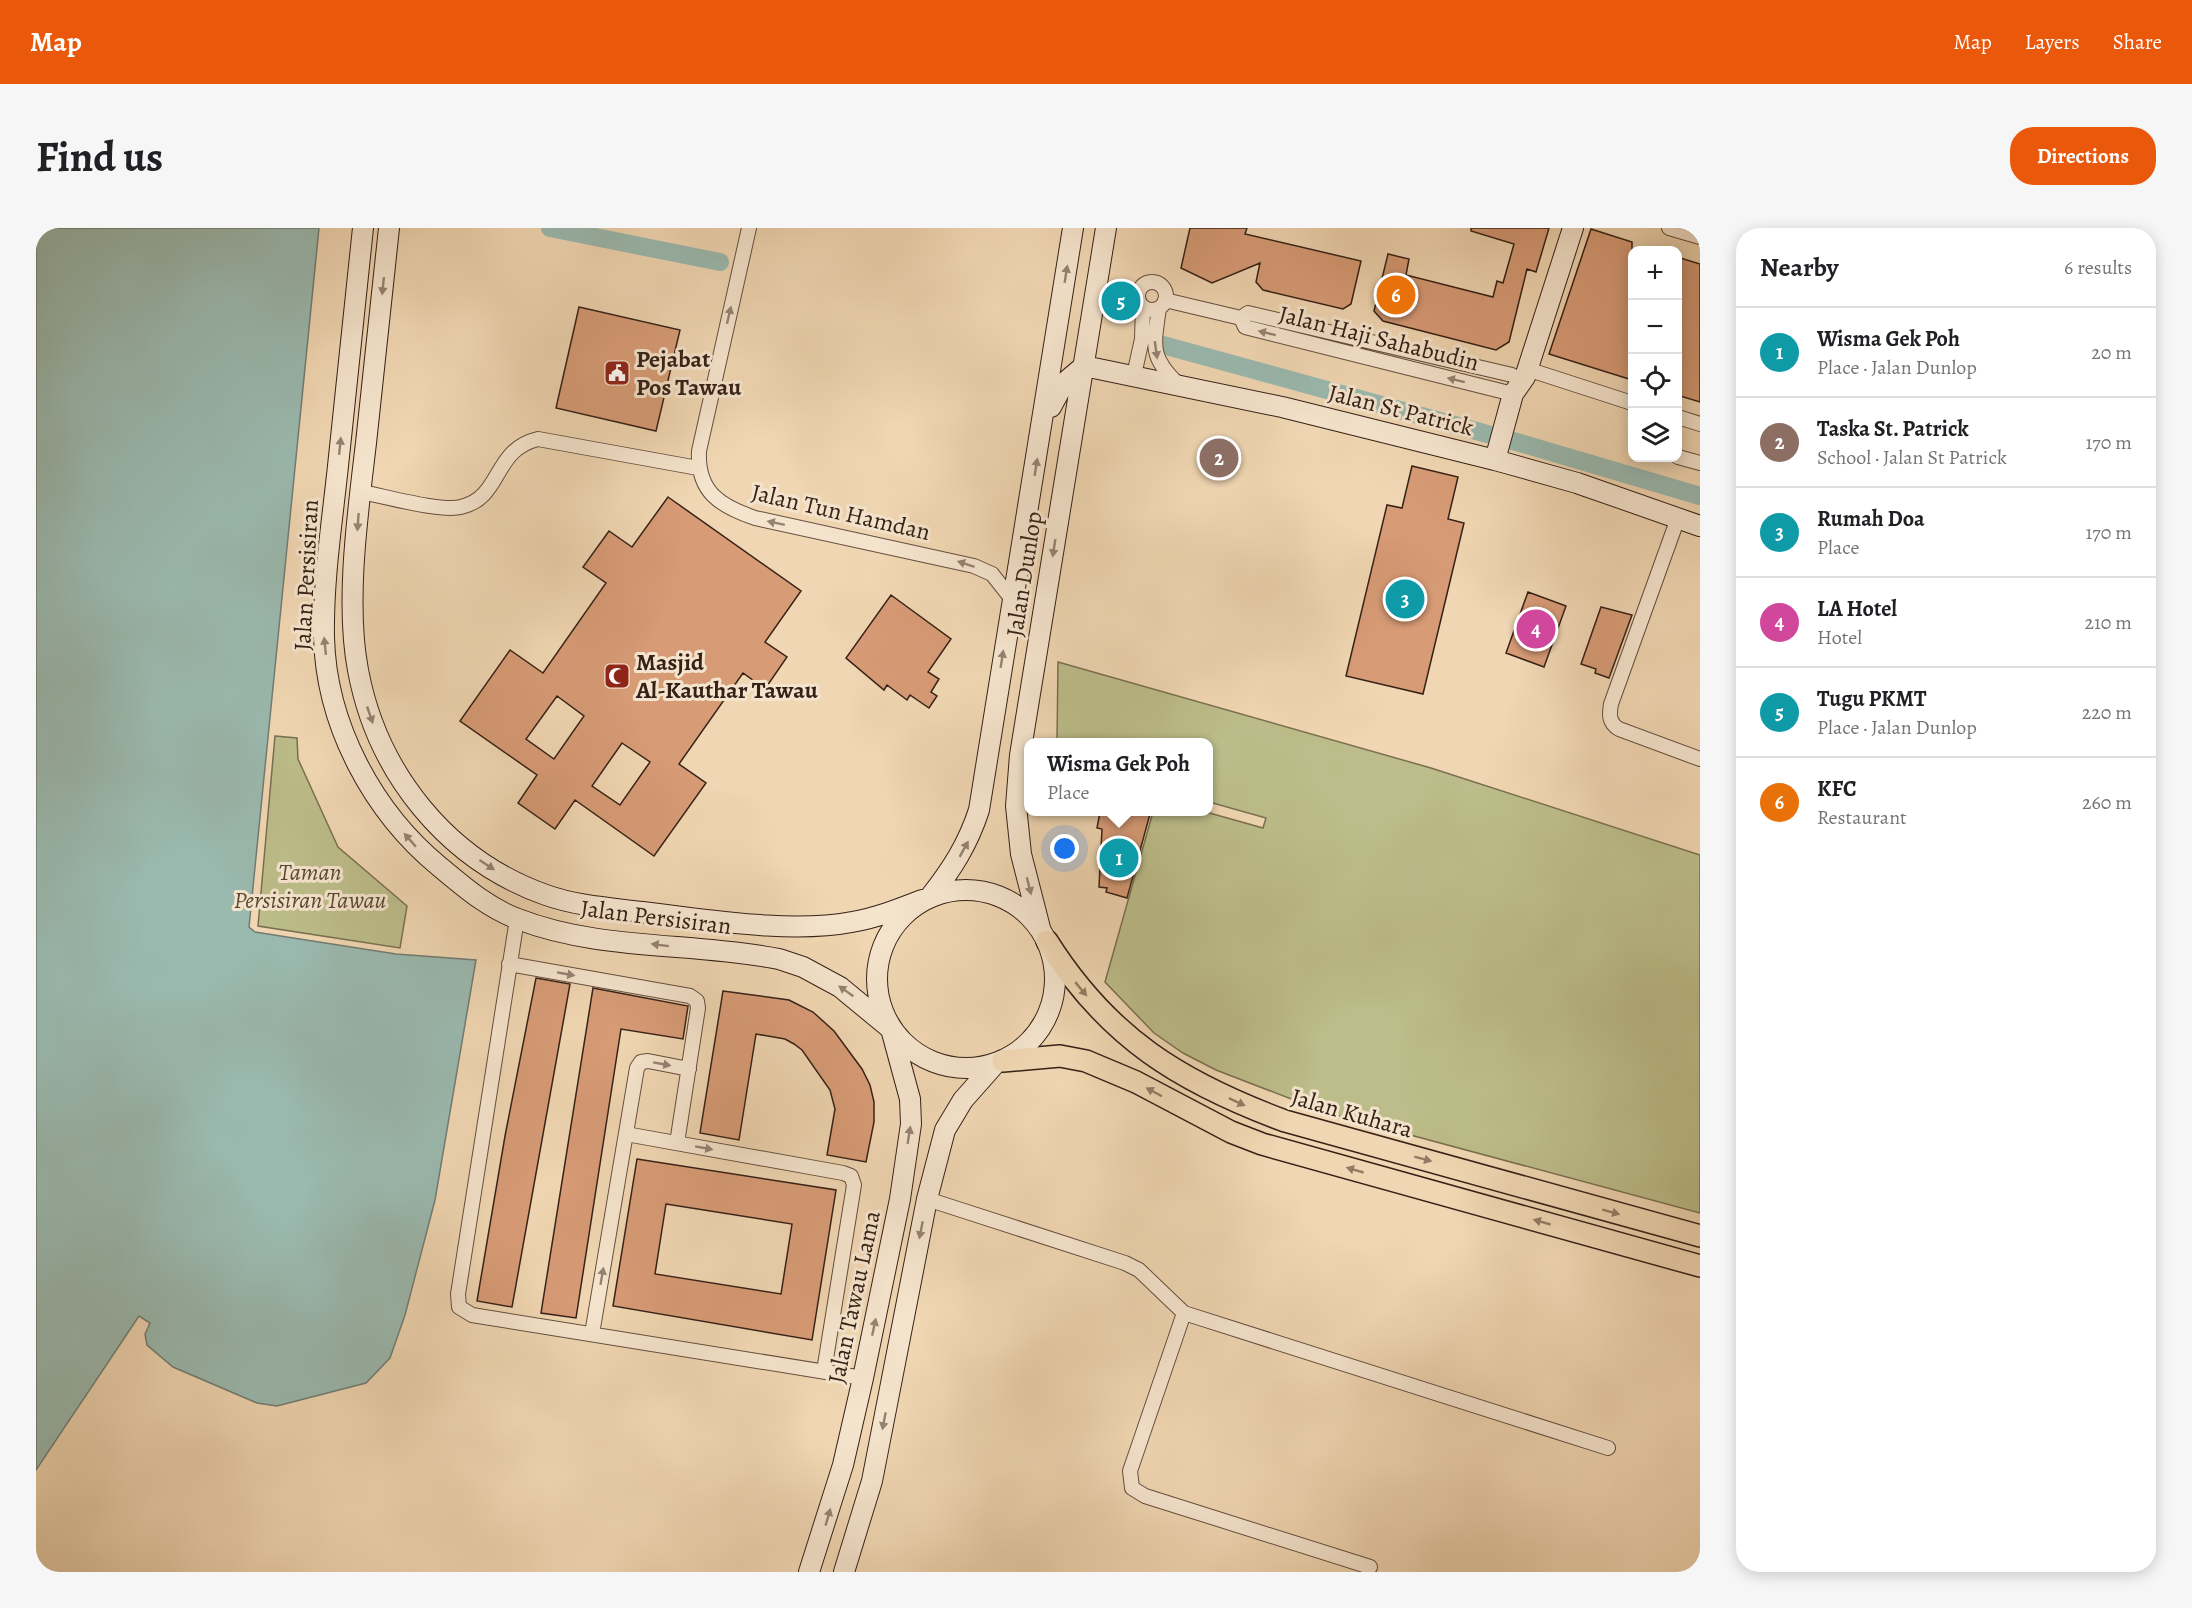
<!DOCTYPE html>
<meta charset="utf-8">
<style>
body{margin:0;font-family:Alegreya,serif;background:#f6f6f6;color:#202124}
.controls{position:absolute;right:18px;top:18px;display:grid;overflow:hidden;border-radius:12px;box-shadow:0 3px 15px #0003}
.controls button{width:54px;height:54px;display:grid;place-items:center;padding:0;border:0;border-bottom:2px solid #e0e0e0;background:#fff;color:#202124;font:30px sans-serif}
.you{position:absolute;left:1029px;top:621px;width:21px;height:21px;margin:-15px;border:4px solid #fff;border-radius:50%;background:#1a73e8;box-shadow:0 0 0 9px #1a73e833}
.badge{display:grid;place-items:center;width:39px;height:39px;border-radius:50%;background:#ea580c;color:#fff;font-size:20px;font-weight:700}
.pin{position:absolute;translate:-50% -50%;border:3px solid #fff;box-shadow:0 2px 6px #0006}
.popup{position:absolute;left:988px;top:510px;width:189px;height:78px;box-sizing:border-box;display:grid;place-content:center;border-radius:12px;background:#fff;filter:drop-shadow(0 2px 4px #0005);font-size:20px;white-space:nowrap;color:#757577}
.popup b{font-size:22px;color:#202124}
.popup::after{content:'';position:absolute;left:50%;top:100%;margin-left:-12px;border:12px solid transparent;border-top-color:#fff}
.list{margin:0;padding:0;list-style:none}
h2{display:flex;justify-content:space-between;align-items:center;height:78px;margin:0;padding:0 24px;font-size:26px}
h2 small{font-size:20px;font-weight:400;color:#757577}
.list li{display:grid;grid-template-columns:39px 1fr auto;gap:18px;align-items:center;box-sizing:border-box;height:90px;padding:0 24px;border-top:2px solid #e0e0e0}
.list b{display:block;font-size:22px;white-space:nowrap}
.list p{margin:0;font-size:20px;white-space:nowrap;color:#757577}
.list em{font-size:20px;font-style:normal;color:#757577}
.icon{flex:none;width:33px;height:33px;fill:none;stroke:currentColor;stroke-width:2;stroke-linecap:round;stroke-linejoin:round}
.map{position:relative;flex:none;width:1664px;height:1344px;overflow:hidden;border-radius:24px}
header{display:flex;align-items:center;gap:36px;box-sizing:border-box;height:84px;padding:0 30px;background:#ea580c;color:#fff}
header strong{font-size:28px}
nav{display:flex;gap:33px;margin-inline-start:auto;font-size:21px}
.intro{display:flex;align-items:center;justify-content:space-between;box-sizing:border-box;height:144px;padding:0 36px}
h1{margin:0;font-size:42px}
.button{padding:15px 27px;border-radius:24px;background:#ea580c;color:#fff;font-size:21px;font-weight:700}
main{display:flex;gap:36px;padding:0 36px}
aside{flex:1;background:#fff;border-radius:24px;box-shadow:0 3px 15px #0003}
.map>svg:first-child{display:block}
.green{fill:#bcbd8a;stroke:#796f50;stroke-width:1.5}
.water{fill:#9ab9af;stroke:#727c72;stroke-width:1.5}
.lines{fill:none;stroke-linecap:round;stroke-linejoin:round}
.canal{stroke:#9ab9af;stroke-width:18}
.building{fill:#d79b76;stroke:#362117;stroke-width:1.5;fill-rule:evenodd}
.street-casing{stroke:#644e3e;stroke-width:16}
.secondary-casing{stroke:#362117;stroke-width:22}
.primary-casing{stroke:#362117;stroke-width:24}
.street{stroke:#f5e4cd;stroke-width:14}
.secondary{stroke:#f5e4cd;stroke-width:20}
.primary{stroke:#f0d6b2;stroke-width:21}
.oneway{fill:#968272}
.oneway2{fill:#937c64}
.labels{text-anchor:middle;dominant-baseline:central;stroke-width:6;stroke-linejoin:round;paint-order:stroke}
.street-label{font-size:24px;fill:#362117;stroke:#f5e4cd}
.poi-label{font-size:24px;font-weight:bold;fill:#362117;stroke:#f5e4cd;text-anchor:start}
.park-label{font-size:24px;font-style:italic;fill:#584834;stroke:#f5e4cd}
</style>
<header>
<strong>Map</strong>
<nav><a>Map</a><a>Layers</a><a>Share</a></nav>
</header>
<div class="intro"><h1>Find us</h1><a class="button">Directions</a></div>
<main>
<div class="map">
<svg width="1664" height="1344" viewBox="0 0 1664 1344">
<rect width="100%" height="100%" fill="#f0d6b2"/>
<filter id="stains"><feTurbulence type="fractalNoise" baseFrequency=".00333" numOctaves="4"/><feColorMatrix values="0 0 0 0 .2 0 0 0 0 .09 0 0 0 0 .02 0 0 0 .5 -.17"/></filter>
<radialGradient id="worn" r=".72"><stop offset=".6" stop-color="#630" stop-opacity="0"/><stop offset="1" stop-color="#630" stop-opacity=".3"/></radialGradient>
<path class="green" d="M 1022,434 L 1395,540 L 1664,627 L 1664,985 L 1289,884 L 1180,842 L 1147,825 L 1118,805 L 1069,754 L 1117,584 L 1170,584 L 1227,600 L 1230,590 L 1173,574 L 1173,514 L 1021,514 Z
M 239,508 L 261,510 L 262,531 L 302,619 L 371,678 L 364,720 L 222,698 Z"/>
<path class="water" d="M 0,0 L 283,0 L 213,699 L 219,704 L 360,726 L 440,732 L 399,972 L 369,1087 L 354,1130 L 330,1155 L 241,1178 L 221,1175 L 137,1139 L 111,1117 L 109,1106 L 114,1095 L 103,1088 L 0,1242 Z"/>
<g class="lines">
<path class="canal" d="M 514,0 L 684,34
M 1127,117 L 1484,215 L 1664,268"/>
</g>
<path class="building" d="M 1154,0 L 1211,0 L 1209,6 L 1325,33 L 1315,76 L 1307,81 L 1227,62 L 1220,54 L 1224,35 L 1176,55 L 1145,40 Z
M 1435,0 L 1513,0 L 1500,44 L 1491,41 L 1473,114 L 1460,122 L 1347,93 L 1338,83 L 1352,26 L 1373,31 L 1370,47 L 1457,69 L 1461,53 L 1467,55 L 1478,16 L 1435,3 Z
M 1555,1 L 1596,14 L 1596,152 L 1513,126 Z
M 1641,29 L 1664,36 L 1664,174 L 1641,167 Z
M 543,79 L 644,102 L 620,203 L 520,180 Z
M 1376,238 L 1422,249 L 1412,291 L 1428,295 L 1387,466 L 1310,448 L 1351,277 L 1366,280 Z
M 632,269 L 765,363 L 729,414 L 751,429 L 729,461 L 707,445 L 643,536 L 670,555 L 618,628 L 539,572 L 519,601 L 482,575 L 501,547 L 424,493 L 474,422 L 507,445 L 570,355 L 547,339 L 573,303 L 596,319 ZM 521,468 L 548,488 L 518,531 L 490,511 ZM 586,515 L 614,534 L 584,577 L 556,558 Z
M 1492,364 L 1530,378 L 1508,439 L 1470,425 Z
M 855,367 L 915,411 L 892,444 L 903,451 L 895,464 L 901,468 L 893,480 L 874,467 L 871,472 L 851,457 L 848,462 L 810,430 Z
M 1565,379 L 1596,387 L 1573,450 L 1559,445 L 1560,441 L 1545,436 Z
M 1064,584 L 1104,584 L 1114,586 L 1091,670 L 1070,664 L 1071,660 L 1063,659 L 1066,601 L 1061,600 Z
M 500,750 L 534,756 L 476,1079 L 441,1073 L 469,908 Z
M 557,760 L 652,778 L 647,811 L 585,801 L 540,1090 L 505,1085 Z
M 687,763 L 753,772 L 777,784 L 798,803 L 826,841 L 834,857 L 838,874 L 838,894 L 830,934 L 791,927 L 799,881 L 794,862 L 766,822 L 758,816 L 749,811 L 720,806 L 703,912 L 664,905 Z
M 601,931 L 800,962 L 776,1112 L 577,1078 ZM 630,976 L 756,996 L 745,1066 L 619,1046 Z"/>
<g class="lines">
<g class="street-casing">
<path id="street" d="M 713,0 L 663,223 C 661,264 684,278 719,290 L 938,338 L 956,346 L 975,370
M 1633,0 L 1664,9
M1102 68a14 14 0 1 1 28 0a14 14 0 1 1-28 0Z
M 1129,72 L 1205,90 L 1212,85 L 1476,147
M 1123,80 C 1118,117 1113,129 1142,156
M 1205,90 L 1209,99 L 1477,166
M 1491,141 L 1596,175
M 1098,147 L 1106,111 L 1107,79
M 1642,189 L 1664,196
M 1642,229 L 1664,235
M 325,264 C 348,268 404,284 425,279 C 467,269 456,222 502,211 L 662,240
M 1642,290 L 1575,476 C 1573,487 1573,495 1583,501 L 1664,531
M 481,691 L 422,1066 L 423,1079 L 436,1087 L 827,1150
M 473,736 L 654,768 L 661,773 L 662,780 L 641,915
M 590,906 L 807,945 L 815,948 L 818,957 L 788,1143
M 891,971 L 1089,1035 L 1103,1042 L 1148,1085 L 1572,1220
M 1148,1085 L 1094,1243 L 1096,1260 L 1109,1268 L 1334,1339
M 556,1106 L 601,840 L 605,834 L 612,833 L 653,841"/>
</g>
<g class="secondary-casing">
<path id="secondary" d="M 327,0 C 319,79 310,159 302,238 C 296,295 287,352 288,409 C 290,497 337,584 404,639 C 428,659 452,680 482,691 C 564,723 658,714 743,731 L 767,739 L 804,759 L 855,801 L 874,871 L 875,896 L 864,971 L 827,1150 L 807,1237 L 773,1344
M 353,0 C 345,72 338,143 330,215 C 322,284 309,374 322,442 C 341,545 411,632 510,667 C 541,678 574,680 606,684 C 669,691 753,706 816,694 C 840,690 863,681 886,672
M 1048,138 L 1246,179 L 1459,232 L 1541,255 L 1664,298
M 1015,179 L 1028,155 L 1048,138
M 1459,232 L 1477,166 L 1489,149 L 1537,0
M841 751a89 89 0 1 1 178 0a89 89 0 1 1-178 0Z
M 894,669 C 916,641 932,616 943,582 L 1037,0
M 1004,700 L 985,626 L 980,578 L 984,527 L 1070,0
M 808,1344 L 836,1253 L 891,971 L 909,902 L 927,872 L 958,837"/>
</g>
<g class="primary-casing">
<path id="primary" d="M 1011,713 C 1072,810 1144,854 1249,893 L 1664,1008
M 967,833 L 1024,828 L 1050,833 L 1100,854 L 1195,904 L 1226,916 L 1664,1038"/>
</g>
<use href="#street" class="street"/>
<use href="#secondary" class="secondary"/>
<use href="#primary" class="primary"/>
</g>
<defs><path id="oneway-solid" d="M-6-.8H1V-3.2L6.5 0L1 3.2V.8H-6Z" transform="scale(1.5)"/></defs>
<g class="oneway">
<use href="#oneway-solid" transform="translate(1030 46) rotate(-81)"/>
<use href="#oneway-solid" transform="translate(347 58) rotate(96)"/>
<use href="#oneway-solid" transform="translate(693 87) rotate(-77)"/>
<use href="#oneway-solid" transform="translate(1231 105) rotate(-166)"/>
<use href="#oneway-solid" transform="translate(1120 122) rotate(82)"/>
<use href="#oneway-solid" transform="translate(1420 152) rotate(-166)"/>
<use href="#oneway-solid" transform="translate(304 218) rotate(-84)"/>
<use href="#oneway-solid" transform="translate(1000 239) rotate(-81)"/>
<use href="#oneway-solid" transform="translate(322 294) rotate(94)"/>
<use href="#oneway-solid" transform="translate(740 295) rotate(-168)"/>
<use href="#oneway-solid" transform="translate(1018 320) rotate(99)"/>
<use href="#oneway-solid" transform="translate(930 336) rotate(-162)"/>
<use href="#oneway-solid" transform="translate(289 418) rotate(-96)"/>
<use href="#oneway-solid" transform="translate(966 431) rotate(-81)"/>
<use href="#oneway-solid" transform="translate(334 487) rotate(71)"/>
<use href="#oneway-solid" transform="translate(374 612) rotate(-131)"/>
<use href="#oneway-solid" transform="translate(928 621) rotate(-61)"/>
<use href="#oneway-solid" transform="translate(451 637) rotate(33)"/>
<use href="#oneway-solid" transform="translate(993 658) rotate(76)"/>
<use href="#oneway-solid" transform="translate(624 717) rotate(-173)"/>
<use href="#oneway-solid" transform="translate(530 746) rotate(10)"/>
<use href="#oneway-solid" transform="translate(810 763) rotate(-145)"/>
<use href="#oneway-solid" transform="translate(626 836) rotate(10)"/>
<use href="#oneway-solid" transform="translate(873 907) rotate(-81)"/>
<use href="#oneway-solid" transform="translate(668 920) rotate(10)"/>
<use href="#oneway-solid" transform="translate(885 1002) rotate(101)"/>
<use href="#oneway-solid" transform="translate(566 1048) rotate(-80)"/>
<use href="#oneway-solid" transform="translate(838 1099) rotate(-78)"/>
<use href="#oneway-solid" transform="translate(848 1193) rotate(101)"/>
<use href="#oneway-solid" transform="translate(792 1289) rotate(-74)"/>
</g>
<g class="oneway2">
<use href="#oneway-solid" transform="translate(1045 761) rotate(50)"/>
<use href="#oneway-solid" transform="translate(1118 864) rotate(-152)"/>
<use href="#oneway-solid" transform="translate(1201 874) rotate(25)"/>
<use href="#oneway-solid" transform="translate(1387 931) rotate(15)"/>
<use href="#oneway-solid" transform="translate(1319 942) rotate(-164)"/>
<use href="#oneway-solid" transform="translate(1575 984) rotate(15)"/>
<use href="#oneway-solid" transform="translate(1506 994) rotate(-164)"/>
</g>
<defs>
<g id="civic-square" transform="scale(1.35)"><rect x="-9" y="-9" width="18" height="18" rx="4" fill="#8f2418" stroke="#f5e4cd"/><path d="M-.6-6.5H3V-4.5H.6V-3L4-1V1h2V6H-6V1h2V-1L-.6-3ZM-1.2 2.5V6h2.4V2.5Z" fill="#fff"/></g>
<g id="mosque-square" transform="scale(1.35)"><rect x="-9" y="-9" width="18" height="18" rx="4" fill="#8f2418" stroke="#f5e4cd"/><path d="M3.5-4.9A6 6 0 1 0 3.5 4.9A5 5 0 1 1 3.5-4.9Z" fill="#fff"/></g>
</defs>
<g fill-rule="evenodd">
<use href="#civic-square" x="581" y="145"/>
<use href="#mosque-square" x="581" y="448"/>
</g>
<g class="labels">
<g class="street-label">
<text transform="translate(1343 110) rotate(14)">Jalan Haji Sahabudin</text>
<text transform="translate(1365 182) rotate(14)">Jalan St Patrick</text>
<text transform="translate(805 284) rotate(13)">Jalan Tun Hamdan</text>
<text transform="translate(988 346) rotate(-81)">Jalan Dunlop</text>
<text transform="translate(270 347) rotate(-87)">Jalan Persisiran</text>
<text transform="translate(620 689) rotate(7)">Jalan Persisiran</text>
<text transform="translate(1316 885) rotate(16)">Jalan Kuhara</text>
<text transform="translate(818 1069) rotate(-78)">Jalan Tawau Lama</text>
</g>
<g class="poi-label">
<text x="600" y="131">Pejabat<tspan x="600" dy="28">Pos Tawau</tspan></text>
<text x="600" y="434">Masjid<tspan x="600" dy="28">Al-Kauthar Tawau</tspan></text>
</g>
<g class="park-label">
<text x="274" y="644">Taman<tspan x="274" dy="28">Persisiran Tawau</tspan></text>
</g>
</g>
<rect width="100%" height="100%" filter="url(#stains)"/>
<rect width="100%" height="100%" fill="url(#worn)"/>
</svg>
<div class="controls">
<button>+</button>
<button>−</button>
<button><svg class="icon" aria-label="locate" viewBox="0 0 24 24"><circle cx="12" cy="12" r="6"/><path d="M12 2v4M12 18v4M2 12h4M18 12h4"/></svg></button>
<button><svg class="icon" aria-label="layers" viewBox="0 0 24 24"><path d="M12 4l9 5-9 5-9-5zM3 14l9 5 9-5"/></svg></button>
</div>
<div class="you"></div>
<div class="pin badge" style="left:1083px;top:630px;background:#0f9aa8">1</div>
<div class="popup"><b>Wisma Gek Poh</b>Place</div>
<div class="pin badge" style="left:1183px;top:230px;background:#8d6e63">2</div>
<div class="pin badge" style="left:1369px;top:371px;background:#0f9aa8">3</div>
<div class="pin badge" style="left:1500px;top:401px;background:#d1479c">4</div>
<div class="pin badge" style="left:1085px;top:73px;background:#0f9aa8">5</div>
<div class="pin badge" style="left:1360px;top:67px;background:#e8710a">6</div>
</div>
<aside>
<h2>Nearby<small>6 results</small></h2>
<ul class="list">
<li><span class="badge" style="background:#0f9aa8">1</span><div><b>Wisma Gek Poh</b><p>Place · Jalan Dunlop</p></div><em>20 m</em></li>
<li><span class="badge" style="background:#8d6e63">2</span><div><b>Taska St. Patrick</b><p>School · Jalan St Patrick</p></div><em>170 m</em></li>
<li><span class="badge" style="background:#0f9aa8">3</span><div><b>Rumah Doa</b><p>Place</p></div><em>170 m</em></li>
<li><span class="badge" style="background:#d1479c">4</span><div><b>LA Hotel</b><p>Hotel</p></div><em>210 m</em></li>
<li><span class="badge" style="background:#0f9aa8">5</span><div><b>Tugu PKMT</b><p>Place · Jalan Dunlop</p></div><em>220 m</em></li>
<li><span class="badge" style="background:#e8710a">6</span><div><b>KFC</b><p>Restaurant</p></div><em>260 m</em></li>
</ul>
</aside>
</main>
